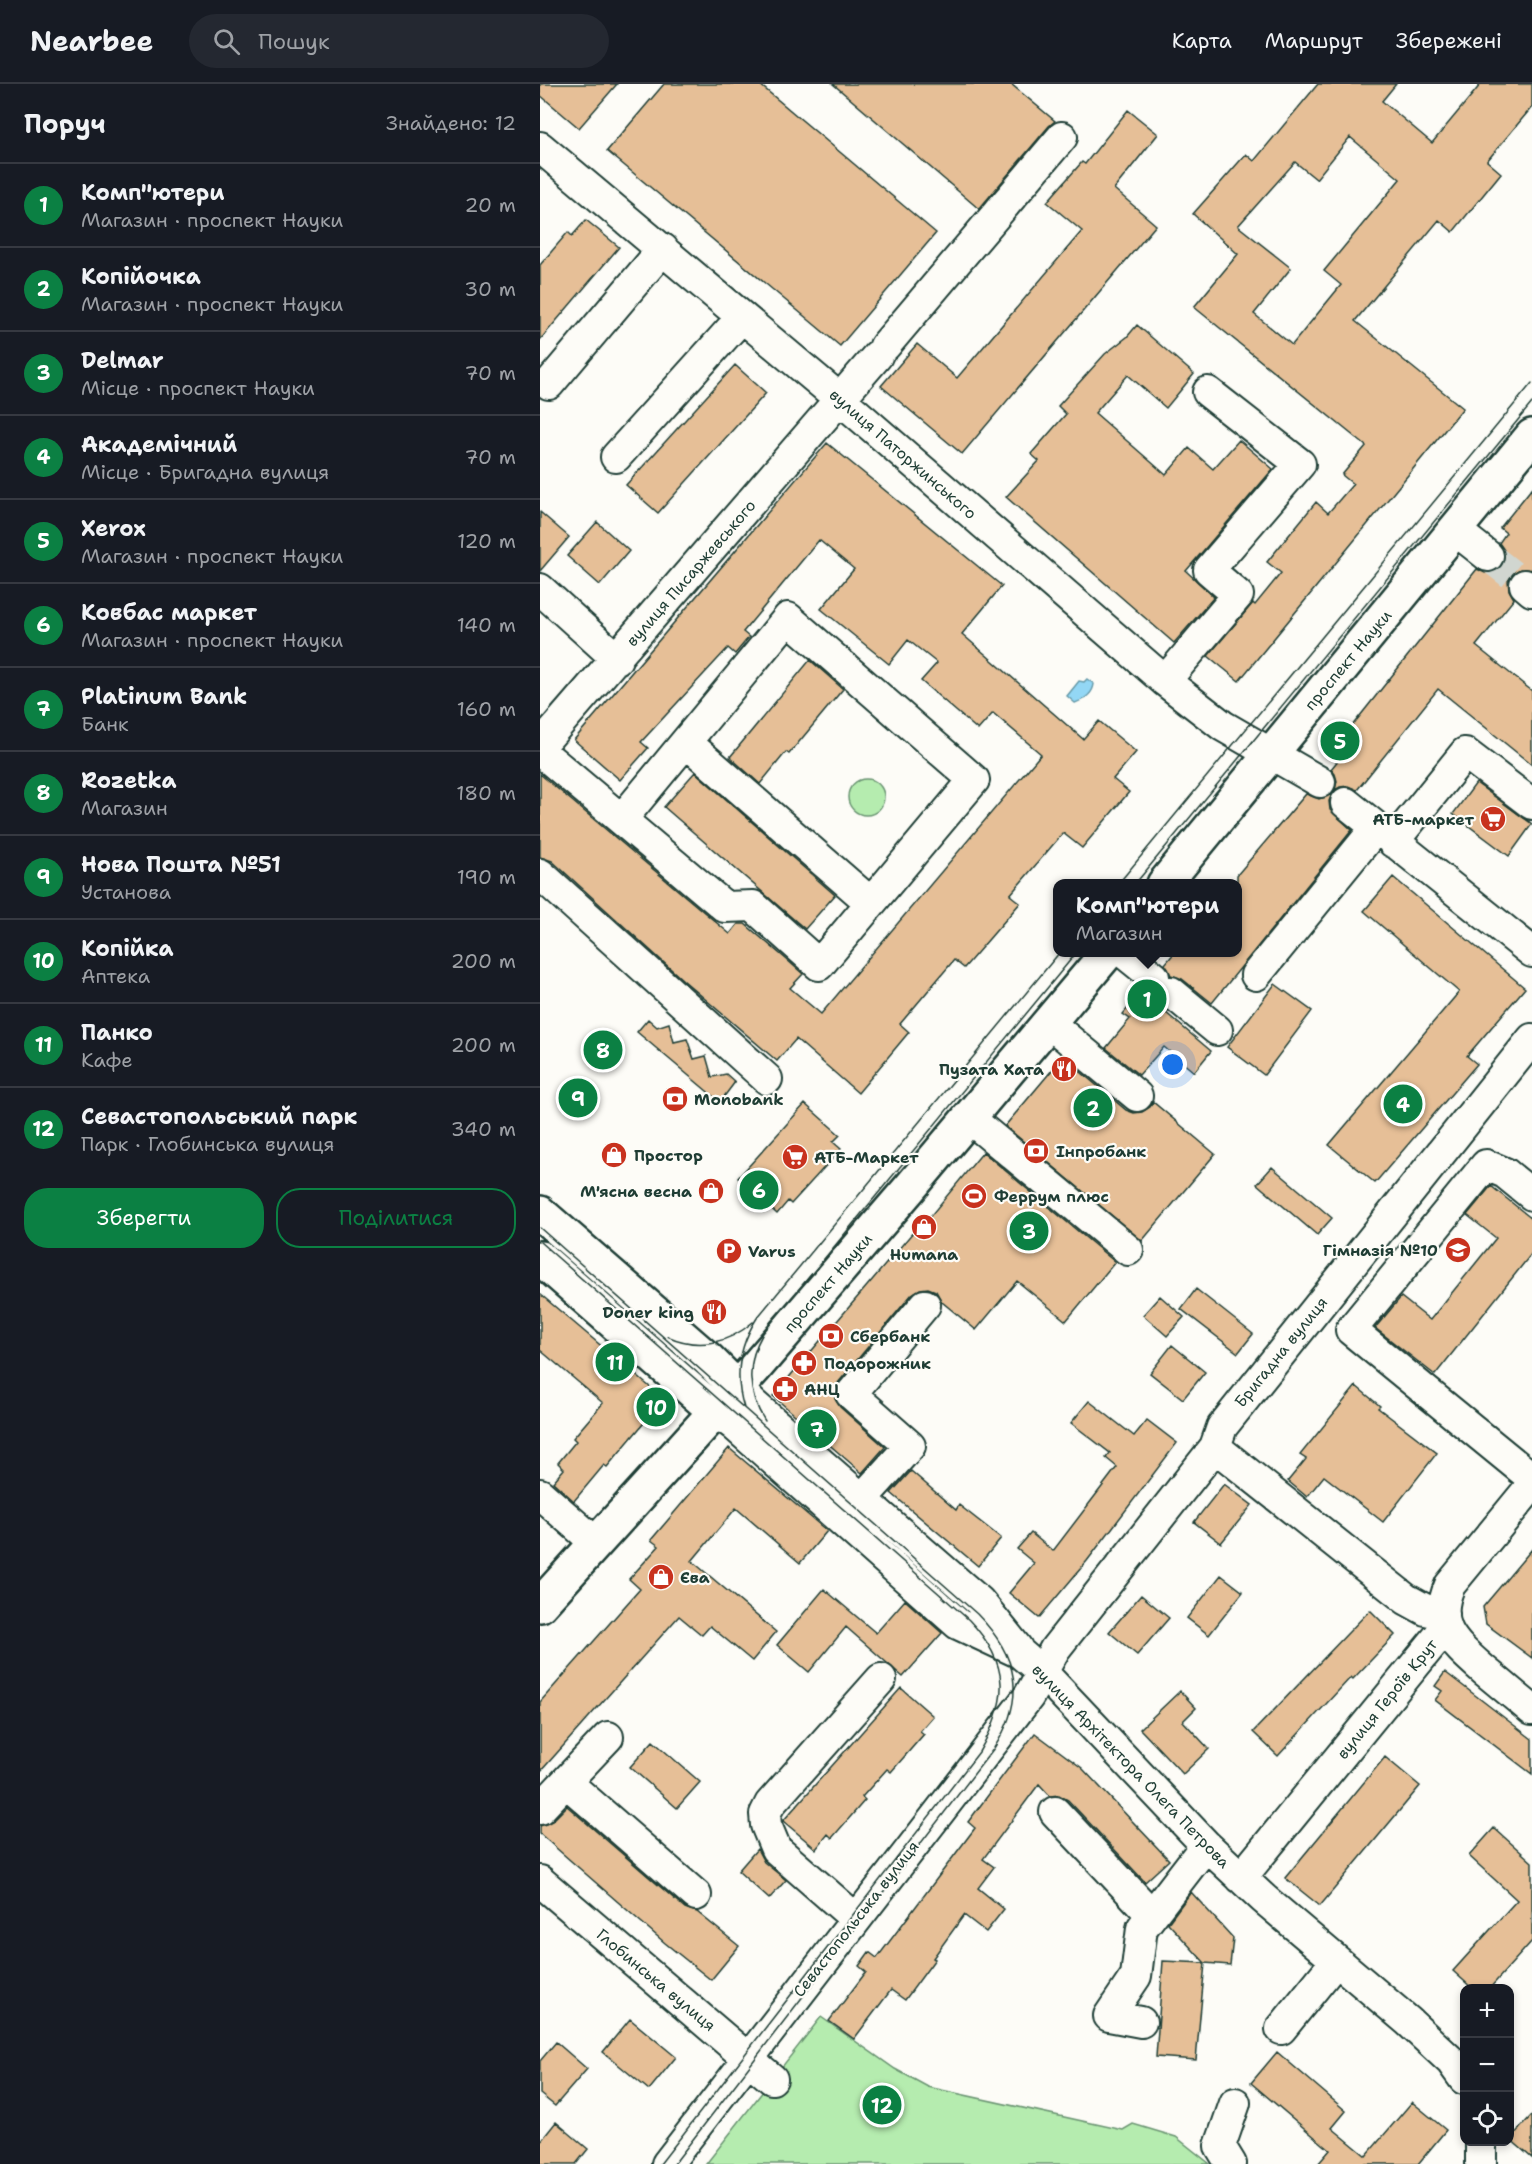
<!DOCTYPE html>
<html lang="uk">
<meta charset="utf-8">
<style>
body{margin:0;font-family:"Shantell Sans",sans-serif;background:#242831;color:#f1f3f6}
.controls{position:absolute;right:18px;bottom:18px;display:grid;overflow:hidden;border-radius:12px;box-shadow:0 3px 9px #0003}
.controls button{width:54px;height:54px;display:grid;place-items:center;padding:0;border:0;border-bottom:2px solid #363941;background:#171b24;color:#f1f3f6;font:30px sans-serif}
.you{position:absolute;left:633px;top:981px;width:21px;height:21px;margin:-15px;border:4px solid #fff;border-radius:50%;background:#1a73e8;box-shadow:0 0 0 9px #1a73e833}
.badge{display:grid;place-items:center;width:39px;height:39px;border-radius:50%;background:#0b8043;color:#fff;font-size:20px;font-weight:700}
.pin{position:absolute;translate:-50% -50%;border:3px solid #fff;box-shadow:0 2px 6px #0006}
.popup{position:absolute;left:513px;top:795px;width:189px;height:78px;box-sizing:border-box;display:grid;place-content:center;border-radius:12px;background:#171b24;filter:drop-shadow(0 2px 4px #0005);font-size:20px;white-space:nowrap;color:#9ea1a6}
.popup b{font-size:22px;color:#f1f3f6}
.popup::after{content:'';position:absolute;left:50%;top:100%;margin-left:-12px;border:12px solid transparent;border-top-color:#171b24}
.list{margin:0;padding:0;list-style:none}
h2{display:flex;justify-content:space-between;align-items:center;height:78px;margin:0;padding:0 24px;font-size:26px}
h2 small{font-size:20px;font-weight:400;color:#9ea1a6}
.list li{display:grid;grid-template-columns:39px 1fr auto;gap:18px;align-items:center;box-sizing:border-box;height:84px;padding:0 24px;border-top:2px solid #363941}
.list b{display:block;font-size:22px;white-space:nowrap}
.list p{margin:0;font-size:20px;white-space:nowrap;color:#9ea1a6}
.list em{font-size:20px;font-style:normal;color:#9ea1a6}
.actions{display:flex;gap:12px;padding:18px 24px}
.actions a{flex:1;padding:14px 0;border:2px solid #0b8043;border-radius:24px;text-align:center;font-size:21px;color:#0b8043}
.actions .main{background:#0b8043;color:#fff}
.icon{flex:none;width:33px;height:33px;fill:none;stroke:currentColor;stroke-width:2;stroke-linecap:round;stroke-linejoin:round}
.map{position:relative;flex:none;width:992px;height:2080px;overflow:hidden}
header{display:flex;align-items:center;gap:36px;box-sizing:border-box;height:84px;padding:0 30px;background:#171b24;border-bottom:2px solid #363941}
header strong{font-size:28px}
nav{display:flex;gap:33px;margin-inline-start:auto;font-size:21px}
.search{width:420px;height:54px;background:#242831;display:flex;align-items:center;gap:15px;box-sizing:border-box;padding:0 21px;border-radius:33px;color:#9ea1a6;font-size:22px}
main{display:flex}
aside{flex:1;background:#171b24}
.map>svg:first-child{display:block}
.green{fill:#b5ecaf;stroke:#6a9472;stroke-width:1.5}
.water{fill:#93d7f5;stroke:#6599a8;stroke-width:1.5}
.building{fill:#e6bf97;stroke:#1f3d34;stroke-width:1.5;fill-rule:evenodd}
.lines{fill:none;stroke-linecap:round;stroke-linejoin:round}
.minor-tunnel{stroke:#d1d6d0;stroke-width:30;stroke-dasharray:30 15;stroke-linecap:butt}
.minor-casing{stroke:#1f3d34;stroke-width:34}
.major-casing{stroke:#1f3d34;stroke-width:38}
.minor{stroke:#fdfcf7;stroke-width:30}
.major{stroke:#fdfcf7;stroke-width:33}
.tram{stroke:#1f3d34;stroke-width:1.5}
.labels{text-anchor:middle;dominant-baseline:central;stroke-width:4.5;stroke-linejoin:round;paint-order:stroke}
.street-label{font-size:16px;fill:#1f3d34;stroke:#fdfcf7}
.poi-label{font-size:16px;font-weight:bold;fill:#1f3d34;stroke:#fdfcf7;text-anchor:start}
</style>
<header>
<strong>Nearbee</strong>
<div class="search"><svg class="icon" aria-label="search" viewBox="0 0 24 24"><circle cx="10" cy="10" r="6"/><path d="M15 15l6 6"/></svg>Пошук</div>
<nav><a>Карта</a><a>Маршрут</a><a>Збережені</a></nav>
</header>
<main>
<aside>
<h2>Поруч<small>Знайдено: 12</small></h2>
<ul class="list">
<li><span class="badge">1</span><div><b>Комп&quot;ютери</b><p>Магазин · проспект Науки</p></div><em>20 m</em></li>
<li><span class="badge">2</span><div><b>Копійочка</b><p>Магазин · проспект Науки</p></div><em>30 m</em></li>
<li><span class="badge">3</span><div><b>Delmar</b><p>Місце · проспект Науки</p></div><em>70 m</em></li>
<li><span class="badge">4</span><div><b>Академічний</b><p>Місце · Бригадна вулиця</p></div><em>70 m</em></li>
<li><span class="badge">5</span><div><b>Xerox</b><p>Магазин · проспект Науки</p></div><em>120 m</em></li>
<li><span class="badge">6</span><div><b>Ковбас маркет</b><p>Магазин · проспект Науки</p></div><em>140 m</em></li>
<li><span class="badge">7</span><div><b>Platinum Bank</b><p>Банк</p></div><em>160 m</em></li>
<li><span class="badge">8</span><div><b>Rozetka</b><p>Магазин</p></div><em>180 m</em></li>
<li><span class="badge">9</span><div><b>Нова Пошта №51</b><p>Установа</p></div><em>190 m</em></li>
<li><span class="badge">10</span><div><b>Копійка</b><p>Аптека</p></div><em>200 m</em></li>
<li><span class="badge">11</span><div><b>Панко</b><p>Кафе</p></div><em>200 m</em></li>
<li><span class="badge">12</span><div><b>Севастопольський парк</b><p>Парк · Глобинська вулиця</p></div><em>340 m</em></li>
</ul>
<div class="actions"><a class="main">Зберегти</a><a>Поділитися</a></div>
</aside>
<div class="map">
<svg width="992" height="2080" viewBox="0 0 992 2080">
<rect width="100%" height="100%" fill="#fdfcf7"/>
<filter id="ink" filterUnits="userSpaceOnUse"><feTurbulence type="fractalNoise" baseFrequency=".0167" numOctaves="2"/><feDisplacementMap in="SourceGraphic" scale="12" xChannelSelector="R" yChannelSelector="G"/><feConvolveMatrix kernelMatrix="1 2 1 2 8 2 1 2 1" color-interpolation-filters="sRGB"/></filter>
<g filter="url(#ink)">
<path class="green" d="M308 713a18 18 0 1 1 36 0a18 18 0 1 1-36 0Z
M 281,1933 L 355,1985 L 388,2003 L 583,2046 L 593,2040 L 636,2053 L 670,2080 L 166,2080 Z"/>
<path class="water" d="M 547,595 L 554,600 C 553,610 543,616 535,619 L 527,612 L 539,597 L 544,598 Z"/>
<path class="building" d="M 0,0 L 77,0 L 39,44 L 0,11 Z
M 124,0 L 219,0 L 396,149 L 300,262 L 67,67 Z
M 293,0 L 471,0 L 515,37 L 509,42 L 439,125 Z
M 778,0 L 856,0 L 842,17 L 892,59 L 941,0 L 992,0 L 992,23 L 947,77 L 961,89 L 913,148 L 899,136 L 815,237 L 923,324 L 699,597 L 668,572 L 713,519 L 715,521 L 741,489 L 727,478 L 776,418 L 788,429 L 813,400 L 802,391 L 826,362 L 654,223 L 698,170 L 653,130 L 706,70 L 714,77 ZM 810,53 L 860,95 L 784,187 L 801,201 L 752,261 L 714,230 L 751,184 L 698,142 L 755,78 L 776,95 Z
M 588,26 L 618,50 L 574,105 L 616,141 L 422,370 L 341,302 L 377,260 L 417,294 L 542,147 L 507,118 L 542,78 L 545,80 Z
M 46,136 L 79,163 L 0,256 L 0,181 L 28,148 L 32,152 Z
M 597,241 L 654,290 L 626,324 L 588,291 L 555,329 L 626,391 L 649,364 L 673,385 L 699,356 L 733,385 L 646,487 L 674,513 L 634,559 L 466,413 L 499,377 L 491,370 L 526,330 L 518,322 L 565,270 L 587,253 Z
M 195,281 L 226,309 L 118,429 L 86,401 Z
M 287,359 L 462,502 L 422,550 L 543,655 L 559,637 L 596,668 L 573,695 L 589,708 L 542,764 L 523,749 L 470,811 L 480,819 L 424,884 L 414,876 L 360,940 L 369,948 L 318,1009 L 256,955 L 237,977 L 143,896 L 12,777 L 0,773 L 0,690 L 190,850 L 198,840 L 205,840 L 246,875 L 263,890 L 250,904 L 281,930 L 501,670 L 453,629 L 438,646 L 381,597 L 397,579 L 368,556 L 349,580 L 281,525 L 314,485 L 279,456 L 203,548 L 209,553 L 195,570 L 188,564 L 101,658 L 108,664 L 80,696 L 34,656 Z
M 992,404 L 992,486 L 980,485 L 972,490 L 968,497 L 969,506 L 974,515 L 936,562 L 992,607 L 992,681 L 898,605 L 817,706 L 808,702 L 800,703 L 795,706 L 797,697 L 795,690 L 791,685 L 808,664 L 800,657 L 937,485 L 945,489 L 954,488 L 962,482 L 965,475 L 964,466 L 959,459 L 966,449 L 960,444 Z
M 0,428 L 29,453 L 0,487 Z
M 57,438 L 89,467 L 60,501 L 27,472 Z
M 270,576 L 303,605 L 249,670 L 246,668 L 220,700 L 190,673 Z
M 155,688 L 295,811 L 265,845 L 124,723 Z
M 936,699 L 992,740 L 969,772 L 913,730 Z
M 766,710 L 779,715 L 792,710 L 789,717 L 790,726 L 812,746 L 672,919 L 642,895 L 631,891 L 625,880 L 635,868 L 697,868 L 697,791 Z
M 853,793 L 985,904 L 927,972 L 937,980 L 835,1099 L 789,1061 L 919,908 L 824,827 Z
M 735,900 L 772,927 L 724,991 L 687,963 Z
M 603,906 L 614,910 L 615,915 L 626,926 L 625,928 L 671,967 L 654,988 L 624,963 L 599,991 L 566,964 L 590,935 L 583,930 Z
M 108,935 L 117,943 L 129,939 L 134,958 L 147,955 L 154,975 L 166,972 L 172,993 L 186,990 L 195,998 L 180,1018 L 97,948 Z
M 523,973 L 586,1026 L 594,1029 L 602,1028 L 610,1023 L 613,1018 L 675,1070 L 602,1157 L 465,1042 Z
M 265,1020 L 300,1051 L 293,1058 L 301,1065 L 251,1120 L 248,1117 L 237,1130 L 198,1094 Z
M 443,1068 L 575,1178 L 526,1237 L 477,1197 L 436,1246 L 402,1218 L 396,1207 L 388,1204 L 380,1205 L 372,1210 L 298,1299 L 294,1306 L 295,1315 L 300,1323 L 345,1363 L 322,1389 L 233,1312 L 386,1133 L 388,1135 Z
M 732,1083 L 792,1134 L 777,1151 L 717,1100 Z
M 951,1102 L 992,1135 L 992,1169 L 895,1291 L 835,1244 L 861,1213 L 890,1236 L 956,1154 L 927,1131 Z
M 656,1205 L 713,1250 L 698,1269 L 641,1225 Z
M 0,1210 L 124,1315 L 67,1383 L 64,1381 L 34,1417 L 13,1398 L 24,1385 L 18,1379 L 36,1357 L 33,1354 L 63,1319 L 0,1266 Z
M 620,1212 L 644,1233 L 627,1252 L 603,1231 Z
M 632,1261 L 665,1288 L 643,1315 L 610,1289 Z
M 816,1302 L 840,1322 L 838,1324 L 897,1369 L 843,1438 L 784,1392 L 767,1413 L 748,1397 L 766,1375 L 760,1371 Z
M 549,1317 L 594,1352 L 607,1336 L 637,1359 L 547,1477 L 499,1534 L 469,1509 L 494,1479 L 477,1465 L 491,1449 L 513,1467 L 577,1383 L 566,1374 L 570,1369 L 531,1339 Z
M 189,1364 L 287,1447 L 260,1479 L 196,1424 L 152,1477 L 236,1548 L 212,1577 L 170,1542 L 162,1551 L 139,1532 L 0,1688 L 0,1618 L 100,1505 L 89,1495 L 119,1462 L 111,1456 Z
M 371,1387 L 416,1426 L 419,1421 L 461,1454 L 438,1482 L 351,1409 Z
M 684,1400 L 712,1421 L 681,1459 L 654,1438 Z
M 992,1465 L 992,1574 L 946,1540 L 943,1523 Z
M 681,1491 L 703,1508 L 669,1551 L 647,1534 Z
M 284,1505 L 336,1549 L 365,1516 L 402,1549 L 363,1593 L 306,1543 L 269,1588 L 237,1561 Z
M 601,1511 L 629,1534 L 597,1571 L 569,1548 Z
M 830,1526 L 855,1551 L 813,1595 L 811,1593 L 738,1672 L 713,1648 Z
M 905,1588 L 992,1655 L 992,1690 L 895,1616 L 902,1607 L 895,1602 Z
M 361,1604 L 393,1632 L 380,1647 L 384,1650 L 351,1688 L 347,1685 L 322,1713 L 325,1716 L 292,1754 L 288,1750 L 276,1765 L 243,1737 Z
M 640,1607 L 656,1624 L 643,1637 L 669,1665 L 643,1690 L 600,1645 Z
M 495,1649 L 542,1684 L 629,1776 L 605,1798 L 528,1716 L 519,1711 L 510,1712 L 499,1700 L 443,1775 L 454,1783 L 438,1804 L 464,1825 L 446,1848 L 424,1831 L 393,1874 L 395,1875 L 365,1916 L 351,1906 L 314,1955 L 289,1937 L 326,1888 L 319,1882 L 329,1868 L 337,1874 L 435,1744 L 428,1738 Z
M 113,1657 L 160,1698 L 137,1724 L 90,1683 Z
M 845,1673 L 880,1702 L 780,1822 L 745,1794 Z
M 27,1722 L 145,1824 L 157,1828 L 199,1862 L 171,1896 L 125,1859 L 0,1750 L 0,1742 L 12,1737 Z
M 954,1744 L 992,1778 L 992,1857 L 949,1905 L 933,1905 L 913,1887 L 977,1816 L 929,1772 Z
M 217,1765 L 224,1778 L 246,1796 L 229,1815 L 198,1787 Z
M 651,1808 L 693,1854 L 690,1881 L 665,1879 L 628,1839 Z
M 623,1877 L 665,1879 L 656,1976 L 616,1973 Z
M 90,1935 L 136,1973 L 109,2006 L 63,1968 Z
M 16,1958 L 47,1985 L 15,2022 L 0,2010 L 0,1977 Z
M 737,1968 L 806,2027 L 792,2044 L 826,2072 L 872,2018 L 906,2046 L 878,2080 L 778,2080 L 790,2066 L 711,1999 Z
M 992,2031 L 992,2074 L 970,2055 Z
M 16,2038 L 48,2065 L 36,2080 L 0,2080 L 0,2058 Z"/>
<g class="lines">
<path class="minor-tunnel" d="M 948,472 L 985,501"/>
<g class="minor-casing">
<path id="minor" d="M 0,63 L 300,315 L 625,597 L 683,642 L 780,698
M 345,262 L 522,53
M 9,300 L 123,165
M 76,373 L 202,233
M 915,446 L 948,472
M 985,501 L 992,507
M 0,505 L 77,575
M 625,597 L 698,511 L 669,486 L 760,380 L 668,308
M 146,658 L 331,819
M 0,662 L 337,272
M 0,667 L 185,823 L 213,822 L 279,881 L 434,696 L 248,534 L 82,735
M 806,719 L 992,868
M 853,758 L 925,669 L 992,720
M 0,790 L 227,995
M 583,868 L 614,893
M 716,891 L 836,744
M 631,908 L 677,946
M 509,939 L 597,1012
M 429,1034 L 588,1166
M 992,1111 L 965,1089 L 946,1081 L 811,1246 L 992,1394
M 197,1304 L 213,1320 L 439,1517 L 477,1564
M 175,1327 L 194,1341 L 418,1540 L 480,1569 L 502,1588 L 666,1761 L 724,1815 L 868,1937 L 911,1977 L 924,1995
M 675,1363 L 866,1515 L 886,1526 L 904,1530
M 992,1401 L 910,1501 C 891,1543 916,1561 945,1587 C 961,1600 976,1613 992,1626
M 0,1410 L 56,1459
M 309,1429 L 370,1362 L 311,1310 L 385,1221
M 26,1698 L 156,1811
M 0,1725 L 68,1653
M 515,1728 L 611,1830
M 701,1794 L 906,1543
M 0,1797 L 232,1995
M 316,1835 L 236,1765 L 226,1741 L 225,1730 L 230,1720 L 341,1595
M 601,1938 L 569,1932 L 596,1892 L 602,1844 L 666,1761
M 741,1945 L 796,1877
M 941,2058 L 941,2080
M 127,2080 L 489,1612 L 515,1565 L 675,1363 L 682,1343 L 992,955
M 691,2080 L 680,2062 L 695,2019"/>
</g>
<g class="major-casing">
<path id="major" d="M 624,800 L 992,352
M 0,1129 L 168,1275 L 197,1304
M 0,1174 L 175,1327
M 0,1521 L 214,1285 L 369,1105 L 568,868"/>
</g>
<use href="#minor" class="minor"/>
<use href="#major" class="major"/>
<path class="tram" d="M 578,800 L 992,299
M 595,800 L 992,319
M 0,1144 L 437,1530 C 478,1572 487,1613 454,1664 L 134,2080
M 0,1158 L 429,1536 C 471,1580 469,1617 439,1668 L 120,2080
M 127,1252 C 158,1266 188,1260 213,1238
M 204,1324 C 194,1292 199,1262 217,1234 L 520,868
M 225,1337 C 207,1309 206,1278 223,1249 L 537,868"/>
</g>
</g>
<defs>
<g id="supermarket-disc" transform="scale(1.35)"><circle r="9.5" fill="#c8321e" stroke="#fdfcf7"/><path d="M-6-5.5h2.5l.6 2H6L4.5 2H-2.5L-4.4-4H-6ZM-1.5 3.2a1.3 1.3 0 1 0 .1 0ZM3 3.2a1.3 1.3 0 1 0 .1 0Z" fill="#fff"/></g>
<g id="restaurant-disc" transform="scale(1.35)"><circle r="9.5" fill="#c8321e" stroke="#fdfcf7"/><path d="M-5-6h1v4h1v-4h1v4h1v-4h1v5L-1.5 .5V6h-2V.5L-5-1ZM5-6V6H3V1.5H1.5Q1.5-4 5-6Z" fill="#fff"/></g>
<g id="bank-disc" transform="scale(1.35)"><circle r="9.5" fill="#c8321e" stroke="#fdfcf7"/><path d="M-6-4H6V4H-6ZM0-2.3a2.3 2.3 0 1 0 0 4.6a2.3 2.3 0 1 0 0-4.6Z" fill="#fff"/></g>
<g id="shop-disc" transform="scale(1.35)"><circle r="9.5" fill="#c8321e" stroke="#fdfcf7"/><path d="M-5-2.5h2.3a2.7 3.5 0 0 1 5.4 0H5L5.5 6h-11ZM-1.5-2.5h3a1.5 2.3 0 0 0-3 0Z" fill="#fff"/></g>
<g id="stadium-disc" transform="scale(1.35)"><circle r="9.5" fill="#c8321e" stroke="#fdfcf7"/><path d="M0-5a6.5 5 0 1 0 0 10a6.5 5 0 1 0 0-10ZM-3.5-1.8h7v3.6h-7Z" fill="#fff"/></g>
<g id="school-disc" transform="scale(1.35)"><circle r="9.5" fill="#c8321e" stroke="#fdfcf7"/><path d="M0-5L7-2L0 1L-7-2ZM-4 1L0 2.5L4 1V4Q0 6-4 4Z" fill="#fff"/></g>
<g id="parking-disc" transform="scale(1.35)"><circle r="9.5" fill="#c8321e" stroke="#fdfcf7"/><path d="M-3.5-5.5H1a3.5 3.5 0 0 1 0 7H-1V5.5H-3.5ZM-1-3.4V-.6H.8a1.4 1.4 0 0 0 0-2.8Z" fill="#fff"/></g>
<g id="pharmacy-disc" transform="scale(1.35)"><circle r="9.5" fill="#c8321e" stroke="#fdfcf7"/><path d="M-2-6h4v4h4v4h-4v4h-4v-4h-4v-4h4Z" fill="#fff"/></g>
</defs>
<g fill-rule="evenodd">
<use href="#supermarket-disc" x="953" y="735"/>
<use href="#restaurant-disc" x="524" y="985"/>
<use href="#bank-disc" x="135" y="1015"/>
<use href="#bank-disc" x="496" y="1067"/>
<use href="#shop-disc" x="74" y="1071"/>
<use href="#supermarket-disc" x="255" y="1073"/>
<use href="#shop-disc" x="171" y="1107"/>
<use href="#stadium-disc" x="434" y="1112"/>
<use href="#shop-disc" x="384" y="1143"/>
<use href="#school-disc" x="918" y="1166"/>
<use href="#parking-disc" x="189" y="1167"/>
<use href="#restaurant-disc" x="174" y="1228"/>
<use href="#bank-disc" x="291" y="1252"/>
<use href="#pharmacy-disc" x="264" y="1279"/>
<use href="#pharmacy-disc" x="245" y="1305"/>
<use href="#shop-disc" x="121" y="1493"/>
</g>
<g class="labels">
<g class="street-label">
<text transform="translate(363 370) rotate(41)">вулиця Паторжинського</text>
<text transform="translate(151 489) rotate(-49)">вулиця Писаржевського</text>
<text transform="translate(808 576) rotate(-50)">проспект Науки</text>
<text transform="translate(288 1199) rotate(-49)">проспект Науки</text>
<text transform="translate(741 1268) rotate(-51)">Бригадна вулиця</text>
<text transform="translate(847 1615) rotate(-51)">вулиця Героїв Крут</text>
<text transform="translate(591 1682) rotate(46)">вулиця Архітектора Олега Петрова</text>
<text transform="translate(316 1835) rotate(-52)">Севастопольська вулиця</text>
<text transform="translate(116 1896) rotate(40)">Глобинська вулиця</text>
</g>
<g class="poi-label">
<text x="934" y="735" text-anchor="end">АТБ-маркет</text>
<text x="504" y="985" text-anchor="end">Пузата Хата</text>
<text x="154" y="1015">Monobank</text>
<text x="516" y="1067">Інпробанк</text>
<text x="94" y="1071">Простор</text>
<text x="274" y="1073">АТБ-Маркет</text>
<text x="152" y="1107" text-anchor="end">М'ясна весна</text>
<text x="454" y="1112">Феррум плюс</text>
<text x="898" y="1166" text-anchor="end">Гімназія №10</text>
<text x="208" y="1167">Varus</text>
<text x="384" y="1170" text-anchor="middle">Humana</text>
<text x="154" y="1228" text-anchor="end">Doner king</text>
<text x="310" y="1252">Сбербанк</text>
<text x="284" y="1279">Подорожник</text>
<text x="264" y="1305">АНЦ</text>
<text x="140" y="1493">Єва</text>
</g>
</g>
</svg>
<div class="controls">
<button>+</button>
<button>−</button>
<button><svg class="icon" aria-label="locate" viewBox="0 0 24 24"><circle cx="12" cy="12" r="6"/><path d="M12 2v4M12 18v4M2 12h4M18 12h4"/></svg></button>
</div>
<div class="you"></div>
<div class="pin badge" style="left:607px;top:915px">1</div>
<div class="popup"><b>Комп&quot;ютери</b>Магазин</div>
<div class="pin badge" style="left:553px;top:1024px">2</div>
<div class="pin badge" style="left:489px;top:1147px">3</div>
<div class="pin badge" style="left:863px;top:1020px">4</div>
<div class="pin badge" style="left:800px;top:657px">5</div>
<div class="pin badge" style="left:219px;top:1106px">6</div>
<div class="pin badge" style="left:277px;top:1345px">7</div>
<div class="pin badge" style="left:63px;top:966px">8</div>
<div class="pin badge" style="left:38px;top:1014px">9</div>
<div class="pin badge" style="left:116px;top:1323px">10</div>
<div class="pin badge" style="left:75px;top:1278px">11</div>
<div class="pin badge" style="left:342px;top:2021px">12</div>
</div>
</main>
